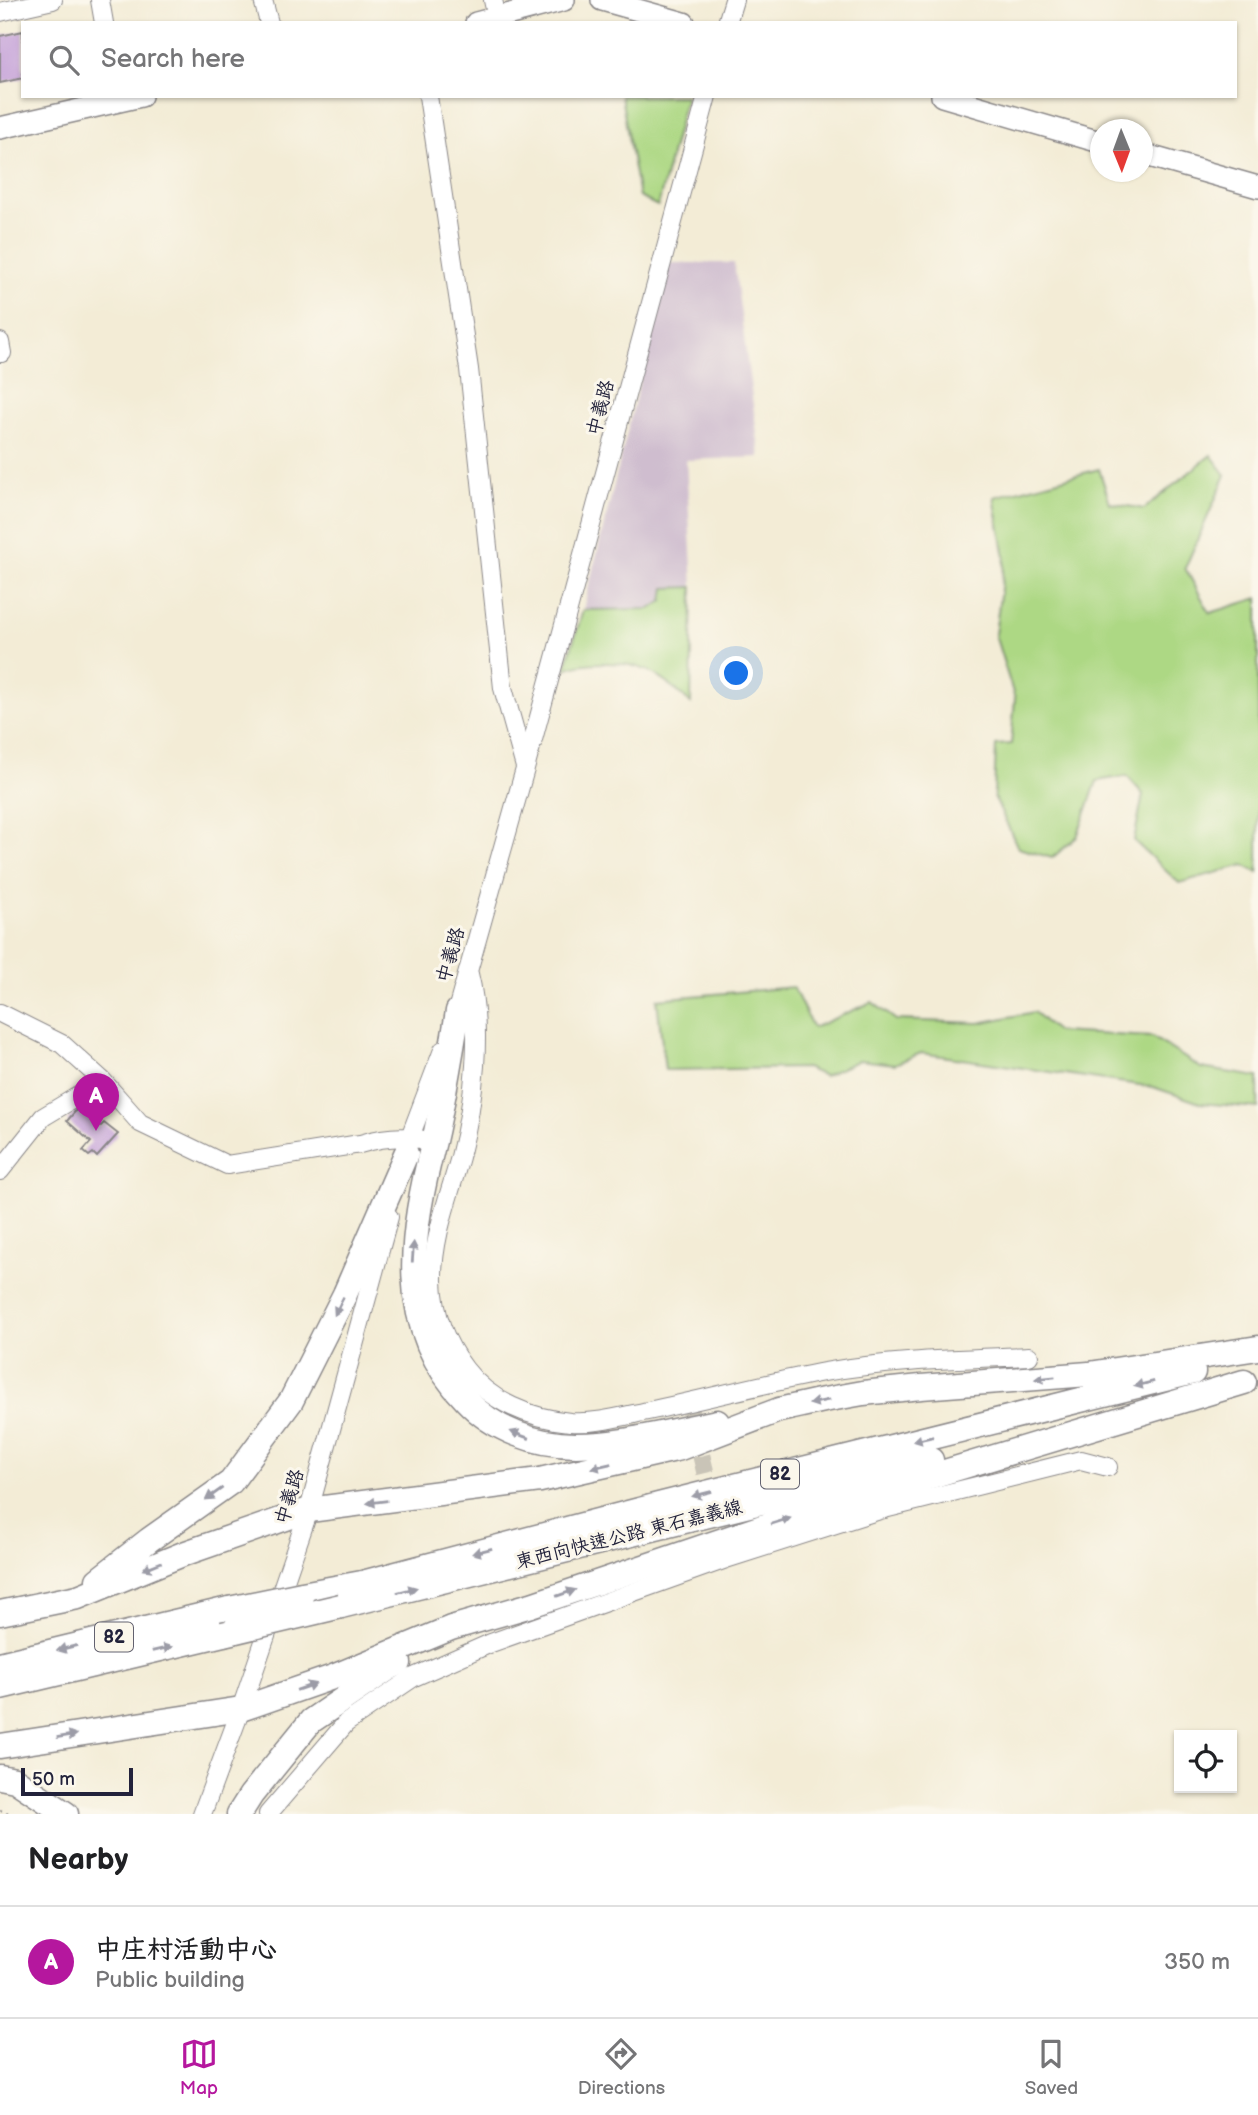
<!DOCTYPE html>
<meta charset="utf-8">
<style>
body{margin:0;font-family:"Balsamiq Sans","LXGW WenKai TC",sans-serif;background:#f2f2f2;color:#202124}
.controls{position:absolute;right:21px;bottom:21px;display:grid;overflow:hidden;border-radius:0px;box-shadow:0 2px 5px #0004}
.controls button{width:63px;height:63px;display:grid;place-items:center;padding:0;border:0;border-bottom:2px solid #e0e0e0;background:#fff;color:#202124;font:35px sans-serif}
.compass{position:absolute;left:1090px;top:119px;width:63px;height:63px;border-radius:50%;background:#fff;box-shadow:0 2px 5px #0004;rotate:179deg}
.scale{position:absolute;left:21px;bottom:18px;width:112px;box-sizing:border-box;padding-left:7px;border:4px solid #22223b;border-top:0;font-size:19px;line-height:24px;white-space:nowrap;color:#22223b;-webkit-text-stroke:5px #fbf7ec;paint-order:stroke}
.you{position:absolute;left:737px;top:674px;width:24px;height:24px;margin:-18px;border:5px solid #fff;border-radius:50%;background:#1a73e8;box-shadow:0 0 0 10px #1a73e833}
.badge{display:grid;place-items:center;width:46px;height:46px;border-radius:50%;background:#b5179e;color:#fff;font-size:23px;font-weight:700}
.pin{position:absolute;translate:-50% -58px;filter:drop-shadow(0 2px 4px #0008)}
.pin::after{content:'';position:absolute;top:37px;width:24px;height:21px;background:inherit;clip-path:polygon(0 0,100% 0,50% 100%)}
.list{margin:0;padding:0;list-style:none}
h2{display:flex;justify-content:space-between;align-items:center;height:91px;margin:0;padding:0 28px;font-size:30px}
h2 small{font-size:23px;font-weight:400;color:#757577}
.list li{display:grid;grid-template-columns:46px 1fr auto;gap:21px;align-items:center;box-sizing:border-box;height:112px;padding:0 28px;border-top:2px solid #e0e0e0}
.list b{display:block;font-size:26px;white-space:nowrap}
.list p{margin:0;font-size:23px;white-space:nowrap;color:#757577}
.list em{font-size:23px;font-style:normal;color:#757577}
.icon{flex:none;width:38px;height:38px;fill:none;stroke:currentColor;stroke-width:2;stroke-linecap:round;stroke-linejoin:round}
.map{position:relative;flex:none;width:1258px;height:1814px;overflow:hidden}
.search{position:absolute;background:#fff;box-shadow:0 2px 5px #0004;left:21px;right:21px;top:21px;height:77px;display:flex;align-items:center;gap:18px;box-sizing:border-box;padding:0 24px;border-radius:0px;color:#757577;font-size:26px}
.sheet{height:203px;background:#fff}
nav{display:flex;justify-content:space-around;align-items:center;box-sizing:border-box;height:98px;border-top:2px solid #e0e0e0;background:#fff;font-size:19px;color:#757577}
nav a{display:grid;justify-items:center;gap:4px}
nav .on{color:#b5179e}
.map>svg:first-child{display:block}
.industrial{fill:#cfbdcf}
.green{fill:#add884;stroke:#687d60;stroke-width:2}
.building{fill:#bd95d6}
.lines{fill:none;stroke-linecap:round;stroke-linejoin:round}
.minor-tunnel{stroke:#c9c4b7;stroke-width:18;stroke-dasharray:18 9;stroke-linecap:butt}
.minor-casing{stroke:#8a8788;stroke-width:20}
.major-casing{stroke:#8a8788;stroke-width:24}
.highway-casing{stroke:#8a8788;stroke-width:27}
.path{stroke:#8a8788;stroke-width:2.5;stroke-dasharray:2 5;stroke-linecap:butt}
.minor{stroke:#fff;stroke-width:18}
.major{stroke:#fff;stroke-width:21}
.highway{stroke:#fff;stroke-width:24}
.highway-bridge-casing{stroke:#8a8788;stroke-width:27;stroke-linecap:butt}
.highway-bridge{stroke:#fff;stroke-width:24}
.oneway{fill:#9c9ca7}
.labels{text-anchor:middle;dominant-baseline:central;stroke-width:6;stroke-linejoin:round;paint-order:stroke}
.shield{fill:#fbf7ec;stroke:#636270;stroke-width:2}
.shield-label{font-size:18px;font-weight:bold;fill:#22223b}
.street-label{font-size:19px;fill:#22223b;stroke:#fbf7ec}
</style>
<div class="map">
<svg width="1258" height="1814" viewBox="0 0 1258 1814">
<rect width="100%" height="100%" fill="#fbf7ec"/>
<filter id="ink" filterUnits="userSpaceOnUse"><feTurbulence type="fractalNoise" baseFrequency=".0143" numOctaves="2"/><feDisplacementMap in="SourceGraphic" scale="14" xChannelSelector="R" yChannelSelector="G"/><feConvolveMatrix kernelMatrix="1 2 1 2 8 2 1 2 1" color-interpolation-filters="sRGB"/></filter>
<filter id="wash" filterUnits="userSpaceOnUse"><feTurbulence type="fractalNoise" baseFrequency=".00686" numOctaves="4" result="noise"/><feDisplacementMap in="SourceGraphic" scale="28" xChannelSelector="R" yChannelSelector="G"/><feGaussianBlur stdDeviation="1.57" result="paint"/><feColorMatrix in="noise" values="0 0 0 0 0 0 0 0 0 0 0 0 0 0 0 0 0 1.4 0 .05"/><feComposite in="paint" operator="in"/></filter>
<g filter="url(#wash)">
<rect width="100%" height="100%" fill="#f3ecd6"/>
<path class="industrial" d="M 669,263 L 734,263 L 760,457 L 686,460 L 693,587 L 665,588 L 663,601 L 651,609 L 583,610 Z"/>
<path class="green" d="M 621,96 L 686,96 L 658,206 L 639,197 Z
M 1211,455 L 1226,475 L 1185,568 L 1210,613 L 1258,598 L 1258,873 L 1244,865 L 1179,883 L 1134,841 L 1143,794 L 1127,776 L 1097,781 L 1077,837 L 1052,858 L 1018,848 L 994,796 L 996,745 L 1011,744 L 1015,699 L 995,635 L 1005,557 L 994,497 L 1099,469 L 1110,503 L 1144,509 Z
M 693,587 L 691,703 C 659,676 647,662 603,663 C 590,663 577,664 565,669 L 583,610 L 650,609 L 663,601 L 665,588 Z
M 793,987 L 813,1028 L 872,1002 L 896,1020 L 979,1023 L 1034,1012 L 1057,1032 L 1152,1037 L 1201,1068 L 1258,1077 L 1258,1108 L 1200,1103 L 1153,1087 L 921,1053 L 895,1064 L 859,1060 L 824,1076 L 806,1068 L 665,1070 L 657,999 Z"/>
<g id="blocks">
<path class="building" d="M 23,31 L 23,78 L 0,83 L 0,36 Z
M 78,1108 L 100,1127 L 104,1123 L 118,1134 L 97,1157 L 93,1153 L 89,1156 L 83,1151 L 91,1142 L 67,1121 Z"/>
</g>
</g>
<g filter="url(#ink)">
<use href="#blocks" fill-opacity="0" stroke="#8a8788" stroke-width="2"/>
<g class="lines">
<path class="minor-tunnel" d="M 689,1403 L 724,1552"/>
<g class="minor-casing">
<path id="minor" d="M 100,0 L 104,23
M 263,0 L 269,23
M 493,0 L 497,18
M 0,12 L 53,0
M 727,23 L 734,0
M 428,96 L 469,369 L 503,688 L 525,767
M 0,342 L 2,353 L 0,353
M 469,974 C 483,1029 474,1103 460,1157 C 449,1197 432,1239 433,1281 C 434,1314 445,1343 465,1369 C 490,1402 530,1418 570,1422 C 596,1424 623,1416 648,1411 C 707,1399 765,1383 824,1372 C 892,1360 960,1359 1029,1356
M 0,1013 L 62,1044 L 103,1081 L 140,1123 L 227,1165 L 360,1144 C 380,1138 399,1135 420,1139
M 454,1021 L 525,769 L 707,96
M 402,1166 L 410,1137 L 443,1050
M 0,1171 L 43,1117 L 103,1081
M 202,1814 L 241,1709 L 309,1510 L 389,1217
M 268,1814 L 346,1723 L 414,1677 L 491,1643 L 726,1559 L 880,1510 L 1081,1460 L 1108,1467"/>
</g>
<g class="major-casing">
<path id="major" d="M 602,0 L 684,23
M 476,23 L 564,0
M 942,96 L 1100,142
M 0,128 L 141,96
M 1142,154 L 1258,187"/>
</g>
<g class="highway-casing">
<path id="highway" d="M 458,1011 C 451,1054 444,1098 434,1141 C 411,1231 394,1327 466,1400 C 494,1430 535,1445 576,1445 C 623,1445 670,1431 717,1422
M 98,1580 L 149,1540 L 231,1482 L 291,1401 L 345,1294 L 406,1154
M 302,1594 L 362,1583 L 658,1505 L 1193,1372
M 341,1606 L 931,1460
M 0,1613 L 78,1597 L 183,1554 L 309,1510 L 540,1480 L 680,1448 L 779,1410 L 824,1400 L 863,1393 L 921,1387 L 1089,1374 L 1258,1348
M 0,1664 L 229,1609
M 0,1687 L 223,1634
M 0,1746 L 241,1709 L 333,1677 L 451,1628 L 531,1605 L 762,1527 L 1244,1382
M 0,1777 L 15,1780 L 66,1814
M 239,1814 L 251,1795 L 311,1721 L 389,1668 L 399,1663"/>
</g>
<path class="path" d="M 0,1810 L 8,1814"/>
<use href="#minor" class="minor"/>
<use href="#major" class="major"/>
<use href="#highway" class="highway"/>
<g class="highway-bridge-casing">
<path id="highway-bridge" d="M 229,1609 L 302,1594
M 223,1634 L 341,1606"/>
</g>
<use href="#highway-bridge" class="highway-bridge"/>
</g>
<defs><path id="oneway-solid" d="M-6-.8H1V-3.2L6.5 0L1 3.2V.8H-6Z" transform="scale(1.75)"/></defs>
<g class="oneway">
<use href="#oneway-solid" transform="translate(413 1252) rotate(-86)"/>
<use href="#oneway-solid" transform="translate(339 1306) rotate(117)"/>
<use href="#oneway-solid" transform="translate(1045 1378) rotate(174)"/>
<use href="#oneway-solid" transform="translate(1144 1384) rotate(166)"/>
<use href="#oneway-solid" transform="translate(819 1402) rotate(168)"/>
<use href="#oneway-solid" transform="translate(520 1435) rotate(-160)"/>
<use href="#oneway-solid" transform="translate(923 1439) rotate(167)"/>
<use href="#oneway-solid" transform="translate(601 1466) rotate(167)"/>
<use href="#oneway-solid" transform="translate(214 1494) rotate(145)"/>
<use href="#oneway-solid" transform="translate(702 1494) rotate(166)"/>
<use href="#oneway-solid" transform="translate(377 1502) rotate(173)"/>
<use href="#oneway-solid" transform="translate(781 1521) rotate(-17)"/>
<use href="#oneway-solid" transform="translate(482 1551) rotate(165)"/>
<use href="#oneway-solid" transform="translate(152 1566) rotate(158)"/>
<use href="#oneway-solid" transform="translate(407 1590) rotate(-14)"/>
<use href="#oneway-solid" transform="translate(566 1593) rotate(-19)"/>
<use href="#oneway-solid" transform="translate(67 1648) rotate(166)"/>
<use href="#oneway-solid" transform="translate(162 1649) rotate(-13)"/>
<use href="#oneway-solid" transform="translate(306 1687) rotate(-19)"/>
<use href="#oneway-solid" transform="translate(67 1736) rotate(-9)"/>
</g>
</g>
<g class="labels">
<g class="shield">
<rect x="761" y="1459.5" width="38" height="29" rx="5"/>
<rect x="95" y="1622.5" width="38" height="29" rx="5"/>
</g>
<g class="shield-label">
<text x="780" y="1474">82</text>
<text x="114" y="1637">82</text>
</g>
<g class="street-label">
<text transform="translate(601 408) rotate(-75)">中義路</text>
<text transform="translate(451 955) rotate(-74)">中義路</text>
<text transform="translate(290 1497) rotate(-73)">中義路</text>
<text transform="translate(629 1535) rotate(-14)">東西向快速公路 東石嘉義線</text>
</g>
</g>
</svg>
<div class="controls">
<button><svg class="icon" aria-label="locate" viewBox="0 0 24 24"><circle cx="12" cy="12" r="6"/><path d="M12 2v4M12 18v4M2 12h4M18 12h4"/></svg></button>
</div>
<svg class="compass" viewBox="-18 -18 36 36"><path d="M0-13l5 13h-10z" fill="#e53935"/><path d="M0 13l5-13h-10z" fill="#757577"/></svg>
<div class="scale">50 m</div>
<div class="you"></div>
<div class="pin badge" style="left:96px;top:1131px">A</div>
<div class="search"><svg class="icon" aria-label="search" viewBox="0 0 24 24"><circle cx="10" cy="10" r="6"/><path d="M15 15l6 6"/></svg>Search here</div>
</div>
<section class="sheet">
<h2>Nearby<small></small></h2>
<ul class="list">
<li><span class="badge">A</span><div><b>中庄村活動中心</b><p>Public building</p></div><em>350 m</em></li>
</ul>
</section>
<nav>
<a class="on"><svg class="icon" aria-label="map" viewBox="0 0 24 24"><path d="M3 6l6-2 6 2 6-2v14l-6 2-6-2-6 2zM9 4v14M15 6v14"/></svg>Map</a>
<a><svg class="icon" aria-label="directions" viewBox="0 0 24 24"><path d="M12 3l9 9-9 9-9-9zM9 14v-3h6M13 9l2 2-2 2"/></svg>Directions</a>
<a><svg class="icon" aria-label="saved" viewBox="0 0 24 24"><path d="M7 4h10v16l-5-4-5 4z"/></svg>Saved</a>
</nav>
